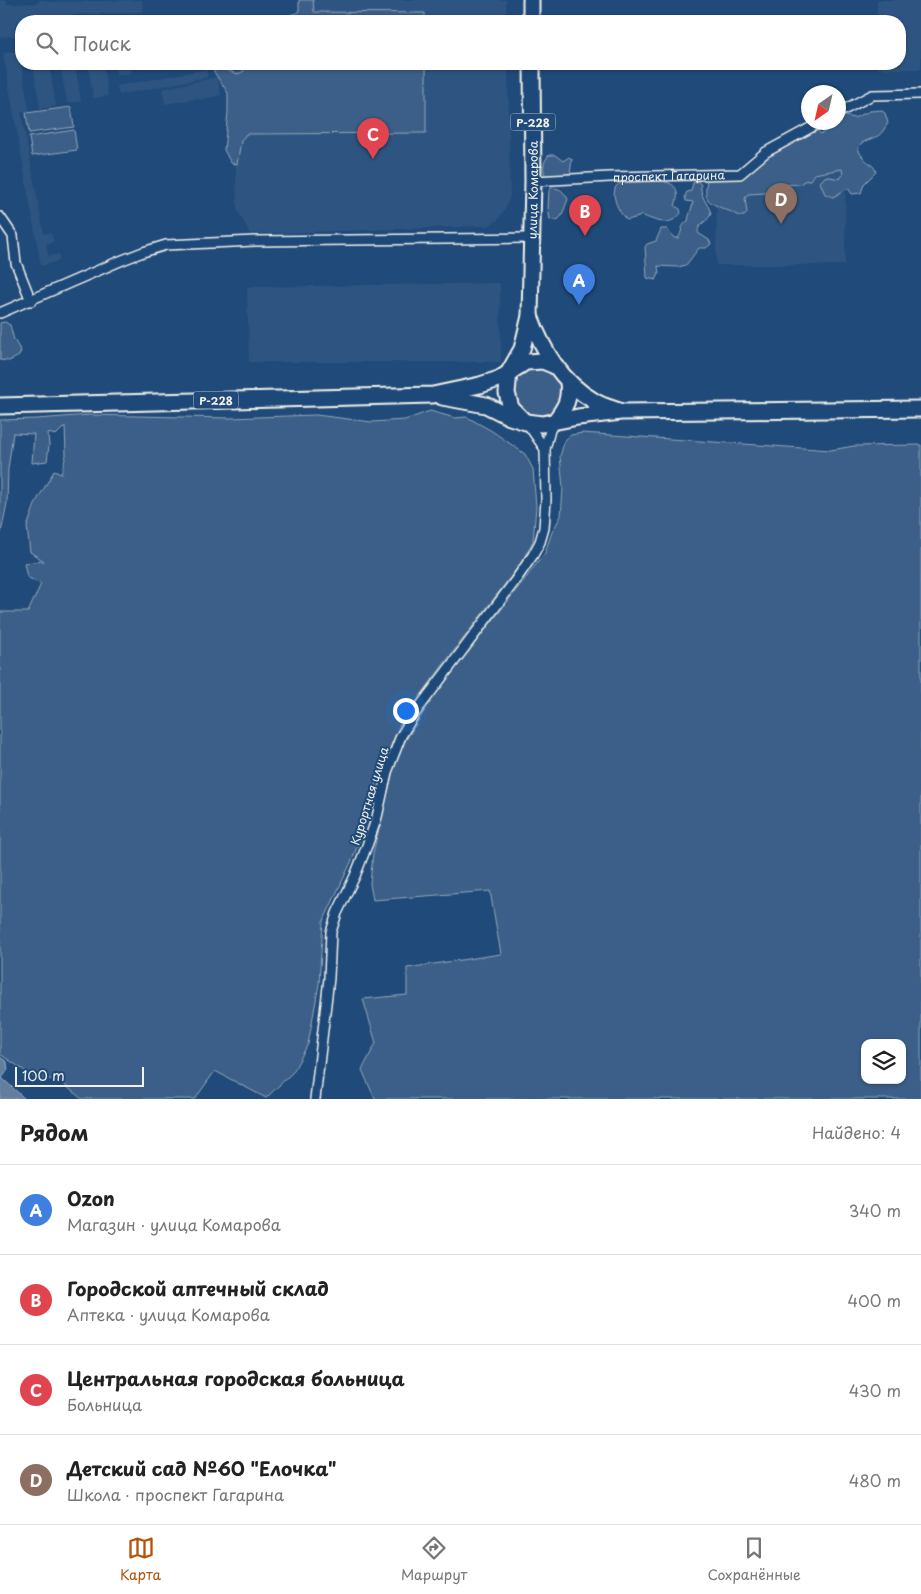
<!DOCTYPE html>
<html lang="ru">
<meta charset="utf-8">
<style>
body{margin:0;font-family:"Playpen Sans",sans-serif;background:#f2f2f2;color:#222}
.controls{position:absolute;right:15px;bottom:15px;display:grid;overflow:hidden;border-radius:10px;box-shadow:0 1px 4px #0004}
.controls button{width:45px;height:45px;display:grid;place-items:center;padding:0;border:0;border-bottom:1px solid #e0e0e0;background:#fff;color:#222;font:25px sans-serif}
.compass{position:absolute;left:801px;top:85px;width:45px;height:45px;border-radius:50%;background:#fff;box-shadow:0 1px 4px #0004;rotate:214deg}
.scale{position:absolute;left:15px;bottom:12px;width:129px;box-sizing:border-box;padding-left:5px;border:2px solid #f4f1e8;border-top:0;font-size:14px;line-height:18px;white-space:nowrap;color:#f4f1e8;-webkit-text-stroke:4px #1f4a7a;paint-order:stroke}
.you{position:absolute;left:405px;top:710px;width:18px;height:18px;margin:-12px;border:4px solid #fff;border-radius:50%;background:#1a73e8;box-shadow:0 0 0 8px #1a73e833}
.badge{display:grid;place-items:center;width:32px;height:32px;border-radius:50%;background:#b45309;color:#fff;font-size:16px;font-weight:700}
.pin{position:absolute;translate:-50% -41px;filter:drop-shadow(0 1px 2px #0008)}
.pin::after{content:'';position:absolute;top:26px;width:18px;height:15px;background:inherit;clip-path:polygon(0 0,100% 0,50% 100%)}
.list{margin:0;padding:0;list-style:none}
h2{display:flex;justify-content:space-between;align-items:center;height:65px;margin:0;padding:0 20px;font-size:21px}
h2 small{font-size:16px;font-weight:400;color:#767676}
.list li{display:grid;grid-template-columns:32px 1fr auto;gap:15px;align-items:center;box-sizing:border-box;height:90px;padding:0 20px;border-top:1px solid #e0e0e0}
.list b{display:block;font-size:19px;white-space:nowrap}
.list p{margin:0;font-size:16px;white-space:nowrap;color:#767676}
.list em{font-size:16px;font-style:normal;color:#767676}
.icon{flex:none;width:28px;height:28px;fill:none;stroke:currentColor;stroke-width:2;stroke-linecap:round;stroke-linejoin:round}
.map{position:relative;flex:none;width:921px;height:1099px;overflow:hidden}
.search{position:absolute;background:#fff;box-shadow:0 1px 4px #0004;left:15px;right:15px;top:15px;height:55px;display:flex;align-items:center;gap:12px;box-sizing:border-box;padding:0 18px;border-radius:20px;color:#767676;font-size:19px}
.sheet{height:425px;background:#fff}
nav{display:flex;justify-content:space-around;align-items:center;box-sizing:border-box;height:70px;border-top:1px solid #e0e0e0;background:#fff;font-size:14px;color:#767676}
nav a{display:grid;justify-items:center;gap:2px}
nav .on{color:#b45309}
.map>svg:first-child{display:block}
.built{fill:#2d5581}
.green{fill:#3a5f88;stroke:#97a8b8;fill-rule:evenodd}
.water{fill:#627e9d;stroke:#9cacbb}
.lines{fill:none;stroke-linecap:round;stroke-linejoin:round}
.minor-casing{stroke:#f4f1e8;stroke-width:12}
.primary-casing{stroke:#f4f1e8;stroke-width:19}
.minor{stroke:#1f4a7a;stroke-width:9}
.primary{stroke:#1f4a7a;stroke-width:15}
.labels{text-anchor:middle;dominant-baseline:central;stroke-width:4;stroke-linejoin:round;paint-order:stroke}
.shield{fill:#1f4a7a;stroke:#b4bfc7;stroke-width:1}
.shield-label{font-size:11px;font-weight:bold;fill:#f4f1e8}
.street-label{font-size:12px;fill:#f4f1e8;stroke:#1f4a7a}
</style>
<div class="map">
<svg width="921" height="1099" viewBox="0 0 921 1099">
<rect width="100%" height="100%" fill="#1f4a7a"/>
<filter id="ink" filterUnits="userSpaceOnUse"><feTurbulence type="fractalNoise" baseFrequency=".02" numOctaves="2"/><feDisplacementMap in="SourceGraphic" scale="10" xChannelSelector="R" yChannelSelector="G"/><feConvolveMatrix kernelMatrix="1 2 1 2 8 2 1 2 1" color-interpolation-filters="sRGB"/></filter>
<g filter="url(#ink)">
<path class="built" d="M 0,0 L 7,0 L 7,4 L 38,3 L 39,0 L 46,0 L 47,2 L 142,0 L 143,12 L 73,15 L 72,19 L 31,19 L 30,21 L 21,21 L 21,24 L 16,25 L 17,36 L 0,37 Z
M 299,0 L 506,0 L 506,21 L 300,21 Z
M 877,0 L 921,0 L 921,69 L 878,69 L 877,64 L 900,64 L 900,21 L 877,21 Z
M 19,51 L 29,111 L 21,112 L 44,234 L 51,233 L 54,242 L 46,244 L 48,256 L 59,254 L 59,261 L 41,266 L 3,53 Z
M 33,64 L 49,64 L 56,106 L 40,109 Z
M 60,64 L 75,64 L 81,101 L 67,103 Z
M 88,64 L 103,64 L 108,96 L 93,98 Z
M 115,64 L 131,64 L 132,73 L 116,75 Z
M 238,64 L 508,64 L 510,196 L 506,208 L 497,221 L 488,226 L 250,234 L 237,209 L 233,81 Z
M 206,69 L 208,77 L 119,95 L 117,86 Z
M 217,77 L 221,95 L 199,100 L 198,98 L 165,104 L 162,89 Z
M 846,157 L 845,265 L 716,265 L 717,183 Z
M 500,283 L 501,362 L 249,362 L 247,287 Z"/>
<path class="green" d="M 299,0 L 313,0 L 314,12 L 425,13 L 425,21 L 280,21 L 287,16 L 299,12 Z
M 245,64 L 426,64 L 426,133 L 246,134 L 241,141 L 237,164 L 231,163 L 224,150 L 228,112 L 228,93 L 214,72 L 214,66 L 238,74 L 244,71 Z
M 71,107 L 74,127 L 29,133 L 26,113 Z
M 881,110 L 885,113 L 888,123 C 885,128 882,133 878,136 C 869,141 850,142 863,157 C 867,163 874,164 876,172 L 864,184 L 861,193 L 852,194 L 848,188 L 833,197 L 825,194 L 820,182 L 826,176 L 839,179 L 843,175 L 842,169 L 814,174 L 810,180 L 804,181 L 800,184 L 781,185 L 781,192 L 748,194 L 745,198 L 747,213 L 744,216 C 737,217 735,213 729,211 C 708,202 702,202 708,176 L 741,175 L 766,154 L 815,128 L 821,134 L 824,132 L 832,123 L 838,122 L 839,117 L 846,116 L 854,118 L 870,111 Z
M 74,130 L 77,150 L 32,156 L 29,137 Z
M 549,155 L 555,155 L 563,161 L 569,157 L 572,159 L 570,174 C 563,178 552,179 545,175 C 542,167 544,161 549,155 Z
M 651,180 C 669,181 683,184 675,206 L 680,209 L 681,213 C 670,228 656,221 641,215 L 639,217 L 627,220 C 619,214 607,190 620,183 C 628,179 642,181 651,180 Z
M 698,181 L 701,185 C 700,197 707,202 711,213 C 709,222 697,223 698,233 L 709,240 L 711,244 L 706,248 L 699,248 L 686,265 L 678,267 L 658,266 L 659,274 L 656,280 L 647,278 L 645,247 L 647,244 L 656,241 L 661,229 L 667,229 L 674,238 L 678,238 C 683,232 680,225 688,221 C 689,214 692,209 693,202 L 686,201 L 685,196 L 687,192 L 691,191 L 693,183 Z
M 551,188 C 561,188 563,191 568,199 L 562,215 L 557,221 L 550,219 L 548,209 L 549,190 Z
M 5,322 L 10,325 L 14,340 L 21,351 L 19,356 L 9,361 L 0,360 L 0,323 Z
M 526,367 L 551,367 L 565,389 C 562,395 560,405 555,411 C 538,434 490,396 526,367 Z
M 430,411 L 455,418 L 467,417 L 492,431 L 525,454 L 533,469 L 536,507 L 533,541 L 521,563 L 440,669 L 400,724 L 377,779 L 360,839 L 352,860 L 323,922 L 319,984 L 308,1044 L 293,1072 L 266,1098 L 215,1071 L 195,1099 L 82,1099 L 56,1078 L 40,1081 L 0,1054 L 0,612 L 28,612 L 41,584 L 27,577 L 24,563 L 44,561 L 30,552 L 27,527 L 36,502 L 54,471 L 61,474 L 66,455 L 65,426 L 56,435 L 48,433 L 49,446 L 47,461 L 32,463 L 34,434 L 13,433 L 8,469 L 7,503 L 0,538 L 0,420 L 37,419 L 89,415 L 230,418 L 316,415 L 372,422 L 405,420 Z
M 582,433 L 831,450 L 854,446 L 921,445 L 921,1099 L 375,1099 L 362,1070 L 376,1043 L 363,999 L 407,995 L 407,968 L 501,954 L 490,891 L 373,900 L 370,884 L 373,853 L 393,771 L 404,743 L 430,702 L 545,553 L 552,532 L 561,516 L 563,488 L 560,456 L 565,440 L 571,435 ZM 865,1043 L 902,1043 L 902,1080 L 865,1080 Z"/>
<path class="water" d="M 0,1057 L 7,1062 L 8,1070 L 2,1078 L 25,1099 L 0,1099 Z"/>
<g class="lines">
<g class="minor-casing">
<g id="minor">
<path d="M 838,113 L 872,95 L 921,94"/>
<path id="s1" d="M 533,181 L 610,177 L 740,174 L 766,152 L 821,122"/>
<path d="M 0,217 L 13,236 L 16,263 L 31,301"/>
<path d="M 0,313 L 120,261 L 143,252 L 166,245 L 255,241 L 532,238"/>
<path d="M 527,423 L 545,449"/>
<path d="M 315,1099 L 329,978 L 331,932 L 337,913 L 355,876 L 368,843 L 377,817 L 387,772 L 401,736 L 415,713 L 515,581 L 533,555 L 540,542 L 544,528 L 546,500 L 545,449 L 550,430 L 555,421"/>
</g>
</g>
<g class="primary-casing">
<g id="primary">
<path d="M 531,0 L 531,21"/>
<path d="M 530,316 C 543,351 561,382 594,401 C 602,406 611,408 619,411"/>
<path d="M 442,397 L 486,405 L 510,417 L 526,422 L 542,424 L 578,417 L 621,412 L 921,409"/>
<path d="M 0,406 L 433,395 L 480,385 L 499,379 L 526,362 L 543,361 L 555,366"/>
<path id="s2" d="M 523,420 L 511,408 L 507,393 L 509,372 L 522,349 L 530,316 L 533,181 L 532,64"/>
<path d="M 555,421 C 566,406 570,400 568,381"/>
</g>
</g>
<use href="#minor" class="minor"/>
<use href="#primary" class="primary"/>
</g>
</g>
<g class="labels">
<g class="shield">
<rect x="510.5" y="113.5" width="45" height="17" rx="4"/>
<rect x="193.5" y="391.5" width="45" height="17" rx="4"/>
</g>
<g class="shield-label">
<text x="533" y="122">Р-228</text>
<text x="216" y="400">Р-228</text>
</g>
<g class="street-label">
<text stroke="none"><textPath href="#s1" startOffset="136">проспект Гагарина</textPath></text>
<text stroke="none"><textPath href="#s2" startOffset="240">улица Комарова</textPath></text>
<text transform="translate(369 796) rotate(-73)">Курортная улица</text>
</g>
</g>
</svg>
<div class="controls">
<button><svg class="icon" aria-label="layers" viewBox="0 0 24 24"><path d="M12 4l9 5-9 5-9-5zM3 14l9 5 9-5"/></svg></button>
</div>
<svg class="compass" viewBox="-18 -18 36 36"><path d="M0-13l5 13h-10z" fill="#e53935"/><path d="M0 13l5-13h-10z" fill="#767676"/></svg>
<div class="scale">100 m</div>
<div class="you"></div>
<div class="pin badge" style="left:579px;top:305px;background:#3f7fe0">A</div>
<div class="pin badge" style="left:585px;top:236px;background:#e0444e">B</div>
<div class="pin badge" style="left:373px;top:159px;background:#e0444e">C</div>
<div class="pin badge" style="left:781px;top:224px;background:#8d6e63">D</div>
<div class="search"><svg class="icon" aria-label="search" viewBox="0 0 24 24"><circle cx="10" cy="10" r="6"/><path d="M15 15l6 6"/></svg>Поиск</div>
</div>
<section class="sheet">
<h2>Рядом<small>Найдено: 4</small></h2>
<ul class="list">
<li><span class="badge" style="background:#3f7fe0">A</span><div><b>Ozon</b><p>Магазин · улица Комарова</p></div><em>340 m</em></li>
<li><span class="badge" style="background:#e0444e">B</span><div><b>Городской аптечный склад</b><p>Аптека · улица Комарова</p></div><em>400 m</em></li>
<li><span class="badge" style="background:#e0444e">C</span><div><b>Центральная городская больница</b><p>Больница</p></div><em>430 m</em></li>
<li><span class="badge" style="background:#8d6e63">D</span><div><b>Детский сад №60 &quot;Елочка&quot;</b><p>Школа · проспект Гагарина</p></div><em>480 m</em></li>
</ul>
</section>
<nav>
<a class="on"><svg class="icon" aria-label="map" viewBox="0 0 24 24"><path d="M3 6l6-2 6 2 6-2v14l-6 2-6-2-6 2zM9 4v14M15 6v14"/></svg>Карта</a>
<a><svg class="icon" aria-label="directions" viewBox="0 0 24 24"><path d="M12 3l9 9-9 9-9-9zM9 14v-3h6M13 9l2 2-2 2"/></svg>Маршрут</a>
<a><svg class="icon" aria-label="saved" viewBox="0 0 24 24"><path d="M7 4h10v16l-5-4-5 4z"/></svg>Сохранённые</a>
</nav>
